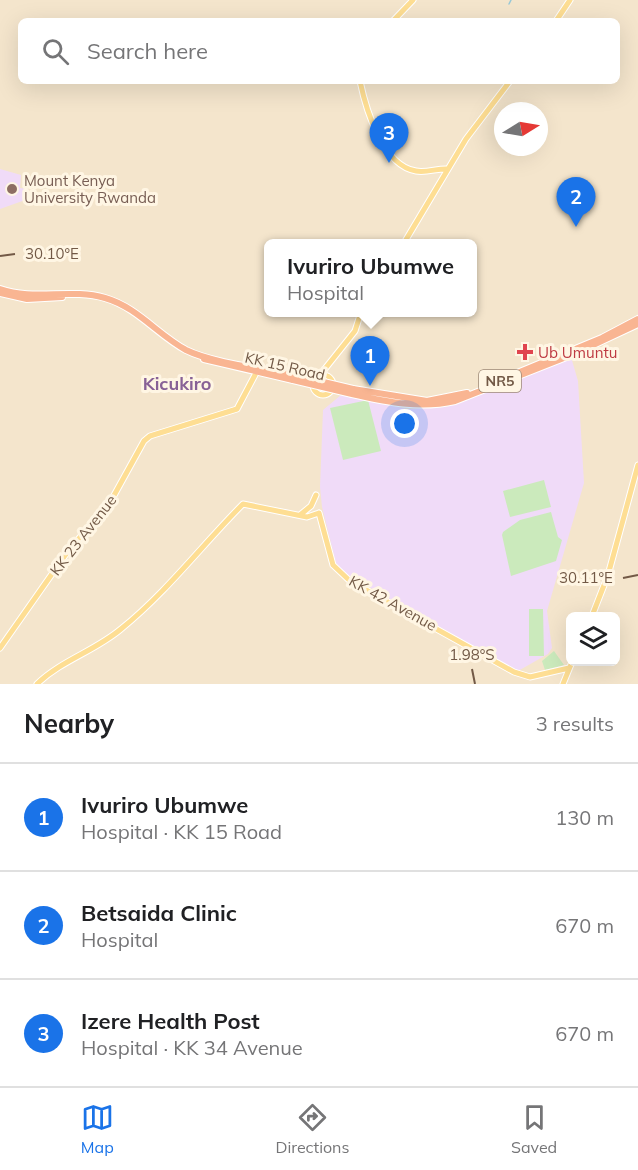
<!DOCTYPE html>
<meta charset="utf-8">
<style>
body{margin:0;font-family:Mulish,sans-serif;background:#f2f2f2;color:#202124}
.controls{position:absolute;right:18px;bottom:18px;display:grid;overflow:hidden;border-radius:9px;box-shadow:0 6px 24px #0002}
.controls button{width:54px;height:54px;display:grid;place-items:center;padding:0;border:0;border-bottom:2px solid #e0e0e0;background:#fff;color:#202124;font:30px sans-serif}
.compass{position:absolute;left:494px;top:102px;width:54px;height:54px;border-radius:50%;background:#fff;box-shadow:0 6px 24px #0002;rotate:79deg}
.you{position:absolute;left:405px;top:424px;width:21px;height:21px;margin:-15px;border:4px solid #fff;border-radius:50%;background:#1a73e8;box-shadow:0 0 0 9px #1a73e833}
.badge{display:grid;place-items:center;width:39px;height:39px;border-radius:50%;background:#1a73e8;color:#fff;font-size:20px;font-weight:700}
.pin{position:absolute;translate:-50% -50px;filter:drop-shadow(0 2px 3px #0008)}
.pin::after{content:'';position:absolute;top:32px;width:21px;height:18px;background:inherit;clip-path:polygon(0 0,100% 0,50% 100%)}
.popup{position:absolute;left:264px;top:239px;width:213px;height:78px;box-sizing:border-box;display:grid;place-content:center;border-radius:9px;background:#fff;filter:drop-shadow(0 2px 4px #0005);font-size:20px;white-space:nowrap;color:#757577}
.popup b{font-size:22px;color:#202124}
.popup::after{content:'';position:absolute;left:50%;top:100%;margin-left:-12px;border:12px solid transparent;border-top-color:#fff}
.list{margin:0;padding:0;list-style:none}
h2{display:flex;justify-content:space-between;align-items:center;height:78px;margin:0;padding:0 24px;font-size:26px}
h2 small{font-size:20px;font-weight:400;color:#757577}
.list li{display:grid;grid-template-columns:39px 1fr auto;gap:18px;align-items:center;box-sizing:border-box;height:108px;padding:0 24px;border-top:2px solid #e0e0e0}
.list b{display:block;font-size:22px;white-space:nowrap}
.list p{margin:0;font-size:20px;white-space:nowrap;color:#757577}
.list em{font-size:20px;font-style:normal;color:#757577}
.icon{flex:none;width:33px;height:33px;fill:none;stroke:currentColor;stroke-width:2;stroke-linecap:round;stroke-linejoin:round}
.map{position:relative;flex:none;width:638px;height:684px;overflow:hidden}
.search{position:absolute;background:#fff;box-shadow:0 6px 24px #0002;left:18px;right:18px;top:18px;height:66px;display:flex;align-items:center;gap:15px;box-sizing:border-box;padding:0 21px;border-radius:9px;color:#757577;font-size:22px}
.sheet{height:402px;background:#fff}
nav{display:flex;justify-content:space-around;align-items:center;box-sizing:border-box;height:84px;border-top:2px solid #e0e0e0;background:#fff;font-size:16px;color:#757577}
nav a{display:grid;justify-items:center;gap:3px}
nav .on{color:#1a73e8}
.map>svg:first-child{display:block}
.residential{fill:#f4e5cc;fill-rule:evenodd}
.education{fill:#f0dbf8}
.green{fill:#cbeabc}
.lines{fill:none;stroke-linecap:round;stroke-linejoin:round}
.stream{stroke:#98c9d8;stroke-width:1.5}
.major-casing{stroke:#fff;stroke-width:7}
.highway-casing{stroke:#fff;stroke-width:8}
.major{stroke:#fede93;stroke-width:5}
.highway{stroke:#f9b592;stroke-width:6}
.highway-bridge-casing{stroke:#fff;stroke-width:8;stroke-linecap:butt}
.highway-bridge{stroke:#f9b592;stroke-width:6}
.ticks{fill:none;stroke:#725946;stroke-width:2}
.education-dot{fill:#8d6e63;stroke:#fff6e4;stroke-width:2}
.health-dot{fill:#e0444e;stroke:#fff6e4;stroke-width:2}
.labels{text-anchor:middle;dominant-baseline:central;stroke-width:6;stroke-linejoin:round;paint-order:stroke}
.shield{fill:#fff6e4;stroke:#9c8875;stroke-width:1.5}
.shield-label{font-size:14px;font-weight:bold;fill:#725946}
.education-label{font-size:15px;fill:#785e54;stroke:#fff6e4;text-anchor:start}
.health-label{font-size:15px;fill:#be3a42;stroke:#fff6e4;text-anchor:start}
.street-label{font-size:15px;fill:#725946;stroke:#fff6e4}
.quarter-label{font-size:18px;font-weight:bold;fill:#886196;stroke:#fff6e4}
.ticks-label{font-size:15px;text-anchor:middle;fill:#725946;stroke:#fff6e4;stroke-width:6;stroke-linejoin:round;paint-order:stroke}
</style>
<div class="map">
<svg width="638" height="684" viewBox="0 0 638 684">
<rect width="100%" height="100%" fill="#fdf3dd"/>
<path class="residential" d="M 0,0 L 638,0 L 638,684 L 0,684 ZM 21,21 L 617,21 L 617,81 L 21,81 ZM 503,111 L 539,111 L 539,147 L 503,147 ZM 268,243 L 472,243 L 472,312 L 268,312 ZM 570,616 L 616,616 L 616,662 L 570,662 Z"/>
<path class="education" d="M 0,169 L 21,175 L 20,188 L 28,189 L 28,199 L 0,209 Z
M 571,357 L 578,381 L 584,483 L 547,611 L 552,648 L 548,654 L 518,671 L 346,574 L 336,563 L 322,507 L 320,487 L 323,410 L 341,395 L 407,409 L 446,407 Z"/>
<path class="green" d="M 368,400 L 381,451 L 343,460 L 330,408 Z
M 544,480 L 551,507 L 510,517 L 503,491 Z
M 551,512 L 558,537 L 562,540 L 556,561 L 511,576 L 502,535 L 503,532 L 520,520 Z
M 529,609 L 543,609 L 544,656 L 529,656 Z
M 554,651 L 564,665 L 545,670 L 542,661 Z"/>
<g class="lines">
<path class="stream" d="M 509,4 L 511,0"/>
<g class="major-casing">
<path id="major" d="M 393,21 L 413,0
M 556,21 L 570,0
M 360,81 C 366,110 383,166 416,171 C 427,173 438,168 448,169
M 404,243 L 466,139 L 510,81
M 320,375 L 355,331 L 361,312
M313 385a10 10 0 1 1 20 0a10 10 0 1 1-20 0Z
M 319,513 L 333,565 L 350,581 L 514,672 L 530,677 L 569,668
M 300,515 L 311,506 L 316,495
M 592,616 L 608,575 L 638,465
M 0,648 L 66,554 L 112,499 L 144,441 L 150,436 L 237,409 L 255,375
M 37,684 C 62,660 95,651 121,629 C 167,592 202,545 243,504 L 307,517 L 319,513
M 563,684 L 572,662"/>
</g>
<g class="highway-casing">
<path id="highway" d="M 0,289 C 34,301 70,288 105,298 C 137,307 158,335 186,350 C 212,363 264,369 294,375
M 0,293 L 27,299 L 62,297
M 204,359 L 293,380
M 515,374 L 602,338 L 638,319
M 353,389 L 427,401 L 467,393
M 352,394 C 387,402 420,409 455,401 L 574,354 L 638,324"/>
</g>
<use href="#major" class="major"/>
<use href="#highway" class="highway"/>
<g class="highway-bridge-casing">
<path id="highway-bridge" d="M 294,375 L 353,389
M 293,380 L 352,394"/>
</g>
<use href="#highway-bridge" class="highway-bridge"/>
</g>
<path class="ticks" d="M 0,256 L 15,254M 623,578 L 638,575M 472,669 L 475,684"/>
<circle class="education-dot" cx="12" cy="189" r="6"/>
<path class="health-dot" d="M522 343h6v6h6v6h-6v6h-6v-6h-6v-6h6z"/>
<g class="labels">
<rect class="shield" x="479" y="370" width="42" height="22" rx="4.5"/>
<g class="shield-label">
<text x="500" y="381">NR5</text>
</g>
<g class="education-label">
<text x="24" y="180">Mount Kenya<tspan x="24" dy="17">University Rwanda</tspan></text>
</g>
<g class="health-label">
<text x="538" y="352">Ub Umuntu</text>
</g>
<g class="street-label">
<text transform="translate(285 366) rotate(13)">KK 15 Road</text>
<text transform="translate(83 535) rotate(-52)">KK 23 Avenue</text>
<text transform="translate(393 603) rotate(29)">KK 42 Avenue</text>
</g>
<g class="quarter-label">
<text x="177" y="383">Kicukiro</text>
</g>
</g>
<g class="ticks-label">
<text x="52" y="259">30.10°E</text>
<text x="586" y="583">30.11°E</text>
<text x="472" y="660">1.98°S</text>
</g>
</svg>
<div class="controls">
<button><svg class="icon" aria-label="layers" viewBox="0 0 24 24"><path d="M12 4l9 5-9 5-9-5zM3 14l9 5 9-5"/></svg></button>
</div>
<svg class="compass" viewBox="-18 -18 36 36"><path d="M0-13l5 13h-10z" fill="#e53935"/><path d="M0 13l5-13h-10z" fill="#757577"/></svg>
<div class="you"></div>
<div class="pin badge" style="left:370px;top:386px">1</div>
<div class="popup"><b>Ivuriro Ubumwe</b>Hospital</div>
<div class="pin badge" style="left:576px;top:227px">2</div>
<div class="pin badge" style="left:389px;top:163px">3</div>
<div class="search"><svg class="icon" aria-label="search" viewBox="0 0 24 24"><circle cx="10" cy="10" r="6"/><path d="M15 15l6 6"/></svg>Search here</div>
</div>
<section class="sheet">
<h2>Nearby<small>3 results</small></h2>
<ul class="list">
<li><span class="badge">1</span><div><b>Ivuriro Ubumwe</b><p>Hospital · KK 15 Road</p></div><em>130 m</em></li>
<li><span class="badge">2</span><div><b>Betsaida Clinic</b><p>Hospital</p></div><em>670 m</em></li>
<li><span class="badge">3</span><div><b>Izere Health Post</b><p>Hospital · KK 34 Avenue</p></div><em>670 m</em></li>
</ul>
</section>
<nav>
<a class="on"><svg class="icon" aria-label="map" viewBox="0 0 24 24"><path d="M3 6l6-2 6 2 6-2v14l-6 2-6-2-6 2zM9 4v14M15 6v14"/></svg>Map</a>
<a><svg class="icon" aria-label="directions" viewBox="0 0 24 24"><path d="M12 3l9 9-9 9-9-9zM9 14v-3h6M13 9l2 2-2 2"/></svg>Directions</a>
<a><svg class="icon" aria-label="saved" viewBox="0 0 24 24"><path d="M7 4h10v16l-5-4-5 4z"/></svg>Saved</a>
</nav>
